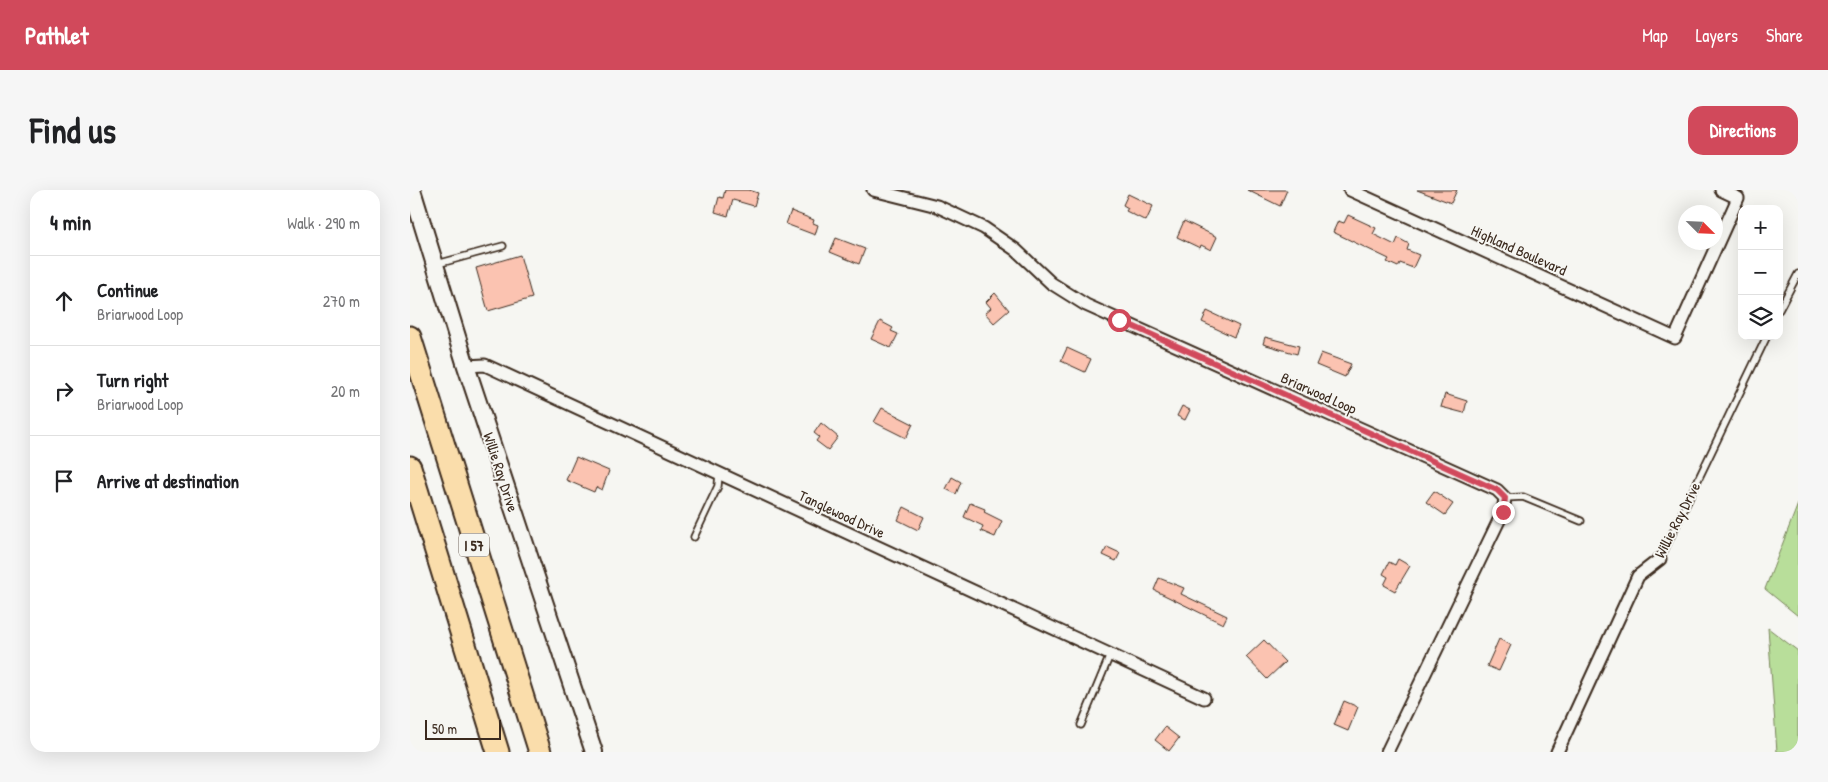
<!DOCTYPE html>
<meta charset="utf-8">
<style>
body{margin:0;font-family:"Patrick Hand",sans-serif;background:#f6f6f6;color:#202124}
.controls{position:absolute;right:15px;top:15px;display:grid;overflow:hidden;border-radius:10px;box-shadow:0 5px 20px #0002}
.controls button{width:45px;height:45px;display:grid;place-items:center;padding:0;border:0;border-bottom:1px solid #e0e0e0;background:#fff;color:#202124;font:25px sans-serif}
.compass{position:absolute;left:1268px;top:15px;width:45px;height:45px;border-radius:50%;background:#fff;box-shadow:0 5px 20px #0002;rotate:114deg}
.scale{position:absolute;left:15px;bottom:12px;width:76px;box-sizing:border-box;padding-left:5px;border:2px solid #3b2a1e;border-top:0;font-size:14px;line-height:18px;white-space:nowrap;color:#3b2a1e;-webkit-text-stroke:4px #f6f6f2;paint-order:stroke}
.stop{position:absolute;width:15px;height:15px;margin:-11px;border:4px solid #d1495b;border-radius:50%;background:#fff}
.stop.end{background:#d1495b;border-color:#fff;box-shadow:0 1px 5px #0008}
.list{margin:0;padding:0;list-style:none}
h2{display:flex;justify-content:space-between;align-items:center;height:65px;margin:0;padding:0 20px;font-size:21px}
h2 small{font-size:16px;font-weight:400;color:#757577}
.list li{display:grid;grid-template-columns:32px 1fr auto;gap:15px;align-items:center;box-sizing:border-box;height:90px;padding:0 20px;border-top:1px solid #e0e0e0}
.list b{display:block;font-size:19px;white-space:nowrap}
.list p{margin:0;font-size:16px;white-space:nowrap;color:#757577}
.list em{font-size:16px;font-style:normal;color:#757577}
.icon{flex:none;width:28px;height:28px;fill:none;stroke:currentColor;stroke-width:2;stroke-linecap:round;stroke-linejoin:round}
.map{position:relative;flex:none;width:1388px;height:562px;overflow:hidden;border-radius:15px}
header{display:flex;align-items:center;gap:30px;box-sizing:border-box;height:70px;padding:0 25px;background:#d1495b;color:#fff}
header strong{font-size:24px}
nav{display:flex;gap:28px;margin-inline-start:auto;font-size:18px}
.intro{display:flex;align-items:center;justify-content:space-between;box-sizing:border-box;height:120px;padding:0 30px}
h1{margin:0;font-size:35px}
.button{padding:12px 22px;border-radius:15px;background:#d1495b;color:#fff;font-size:18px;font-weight:700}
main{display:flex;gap:30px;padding:0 30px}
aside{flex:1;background:#fff;border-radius:15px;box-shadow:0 5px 20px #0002}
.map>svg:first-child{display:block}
.green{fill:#b8de9a;stroke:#7a845c}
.building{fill:#fbc3b1;stroke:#3b2a1e}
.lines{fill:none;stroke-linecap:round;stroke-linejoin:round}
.lane-casing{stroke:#3b2a1e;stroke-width:9}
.street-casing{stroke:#3b2a1e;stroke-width:15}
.secondary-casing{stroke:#3b2a1e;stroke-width:20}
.highway-casing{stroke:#3b2a1e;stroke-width:25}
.lane{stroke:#f6f6f2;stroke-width:5.5}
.street{stroke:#f6f6f2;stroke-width:11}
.secondary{stroke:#f6f6f2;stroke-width:16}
.highway{stroke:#faddab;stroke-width:21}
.route{stroke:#d1495b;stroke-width:6}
.labels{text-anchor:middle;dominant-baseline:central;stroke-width:4;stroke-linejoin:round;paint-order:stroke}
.shield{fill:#f6f6f2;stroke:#73675e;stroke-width:1}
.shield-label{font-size:14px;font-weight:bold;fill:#3b2a1e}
.street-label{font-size:15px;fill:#3b2a1e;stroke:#f6f6f2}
</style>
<header>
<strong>Pathlet</strong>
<nav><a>Map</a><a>Layers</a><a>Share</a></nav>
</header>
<div class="intro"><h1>Find us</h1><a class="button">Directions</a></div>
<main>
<aside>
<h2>4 min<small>Walk · 290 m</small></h2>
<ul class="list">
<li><svg class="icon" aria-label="ahead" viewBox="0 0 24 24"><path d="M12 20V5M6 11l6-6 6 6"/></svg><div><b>Continue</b><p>Briarwood Loop</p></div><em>270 m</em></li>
<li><svg class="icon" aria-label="right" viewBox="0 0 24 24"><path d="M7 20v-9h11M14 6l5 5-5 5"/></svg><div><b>Turn right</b><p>Briarwood Loop</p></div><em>20 m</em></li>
<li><svg class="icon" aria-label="arrive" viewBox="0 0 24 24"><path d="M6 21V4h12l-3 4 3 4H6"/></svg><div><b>Arrive at destination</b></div></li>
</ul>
</aside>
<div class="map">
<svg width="1388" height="562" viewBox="0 0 1388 562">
<rect width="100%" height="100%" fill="#f6f6f2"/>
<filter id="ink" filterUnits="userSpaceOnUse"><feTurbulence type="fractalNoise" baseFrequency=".02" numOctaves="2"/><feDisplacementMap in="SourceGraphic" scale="10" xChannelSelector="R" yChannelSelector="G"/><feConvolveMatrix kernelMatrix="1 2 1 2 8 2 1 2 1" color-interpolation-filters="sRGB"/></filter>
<g filter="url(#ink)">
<path class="green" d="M 1388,314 L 1388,426 L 1355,399 Z
M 1358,438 L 1388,461 L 1388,562 L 1367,562 Z"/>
<path class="building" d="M 315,0 L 339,0 L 348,3 L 344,16 L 323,10 L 318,26 L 305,22 L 309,7 L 313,8 Z
M 837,0 L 877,0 L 870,16 Z
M 1007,0 L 1047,0 L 1041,13 Z
M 718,4 L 743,16 L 736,31 L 716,21 L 718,18 L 713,15 Z
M 381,21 L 404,30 L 403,33 L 408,35 L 405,45 L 376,34 Z
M 938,25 L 966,38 L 963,44 L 985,55 L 988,48 L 999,54 L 997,60 L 1009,65 L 1003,78 L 990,73 L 988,77 L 977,72 L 979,69 L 923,42 L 928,31 L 934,33 Z
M 774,31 L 807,47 L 801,60 L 791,55 L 790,58 L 767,47 Z
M 426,48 L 455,59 L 449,74 L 420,62 Z
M 110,65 L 122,108 L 78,121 L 66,78 Z
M 585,103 L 599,120 L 584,133 L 575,123 L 581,118 L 576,112 Z
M 797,121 L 829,136 L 824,147 L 792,132 Z
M 470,131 L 483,138 L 481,141 L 488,144 L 481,158 L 461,149 Z
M 855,147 L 889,156 L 887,164 L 853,154 Z
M 657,158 L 681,169 L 675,182 L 651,171 Z
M 911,163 L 941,174 L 935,187 L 906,175 Z
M 1035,204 L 1057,211 L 1054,223 L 1031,217 Z
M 772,216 L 780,220 L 775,230 L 767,226 Z
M 472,218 L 503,234 L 496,248 L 464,232 Z
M 411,233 L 428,247 L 418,260 L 406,251 L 409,247 L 404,243 Z
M 166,267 L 199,281 L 192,300 L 186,297 L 184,302 L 156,290 Z
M 542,287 L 551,292 L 546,304 L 536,299 Z
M 1024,301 L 1043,314 L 1035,325 L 1016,312 Z
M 560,313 L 575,319 L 574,322 L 592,331 L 585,347 L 571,341 L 573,336 L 554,327 Z
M 494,317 L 514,327 L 508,340 L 488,330 Z
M 697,357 L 710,363 L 706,371 L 693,365 Z
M 988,369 L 1000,376 L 985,401 L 974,395 L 978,387 L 973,384 L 979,372 L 985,375 Z
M 749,388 L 774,398 L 771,404 L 817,426 L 813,434 L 744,400 Z
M 1089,449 L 1101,455 L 1089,481 L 1077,476 Z
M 854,450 L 875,472 L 857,489 L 836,467 Z
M 934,511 L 948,517 L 938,541 L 924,535 Z
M 755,537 L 769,548 L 759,561 L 745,550 Z"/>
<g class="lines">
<g class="lane-casing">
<path id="lane" d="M 27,74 L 93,56
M 1369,120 L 1388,84
M 1095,308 L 1113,307 L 1171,331
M 284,347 L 308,296 L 309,284
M 1250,369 L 1357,146
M 671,535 L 700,465"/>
</g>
<g class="street-casing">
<path id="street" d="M 463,0 L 527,16 L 574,38 L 606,60 L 641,93 L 676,115 L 1087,300 L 1095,308 L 1093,322 L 977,562
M 940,0 L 1265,148 L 1328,8 L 1311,0
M 56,176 L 75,175 L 794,508
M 1147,562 L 1228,386 L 1250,369"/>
</g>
<g class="secondary-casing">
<path id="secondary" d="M 2,0 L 56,176 L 184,562"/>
</g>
<g class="highway-casing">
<path id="highway" d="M 0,147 L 130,562
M 0,277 L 88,562"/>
</g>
<use href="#lane" class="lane"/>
<use href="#street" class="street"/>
<use href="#secondary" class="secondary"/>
<use href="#highway" class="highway"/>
</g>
</g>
<g class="lines" filter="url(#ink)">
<path class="route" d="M 709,130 L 1087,300 L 1095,308 L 1093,322"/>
</g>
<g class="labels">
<rect class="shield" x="49" y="343.5" width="30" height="23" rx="4"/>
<g class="shield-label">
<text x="64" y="355">I 57</text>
</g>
<g class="street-label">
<text transform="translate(1109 60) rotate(24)">Highland Boulevard</text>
<text transform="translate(909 203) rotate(24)">Briarwood Loop</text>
<text transform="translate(91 282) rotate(72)">Willie Ray Drive</text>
<text transform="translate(432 324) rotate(25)">Tanglewood Drive</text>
<text transform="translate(1267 330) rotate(-63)">Willie Ray Drive</text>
</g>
</g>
</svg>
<div class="controls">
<button>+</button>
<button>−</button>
<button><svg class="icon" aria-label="layers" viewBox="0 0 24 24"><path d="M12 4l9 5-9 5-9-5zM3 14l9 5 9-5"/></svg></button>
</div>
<svg class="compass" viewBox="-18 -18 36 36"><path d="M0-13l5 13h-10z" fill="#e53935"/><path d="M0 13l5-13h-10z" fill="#757577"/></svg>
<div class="scale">50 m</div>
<div class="stop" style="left:709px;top:130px"></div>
<div class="stop end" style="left:1093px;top:322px"></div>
</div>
</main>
